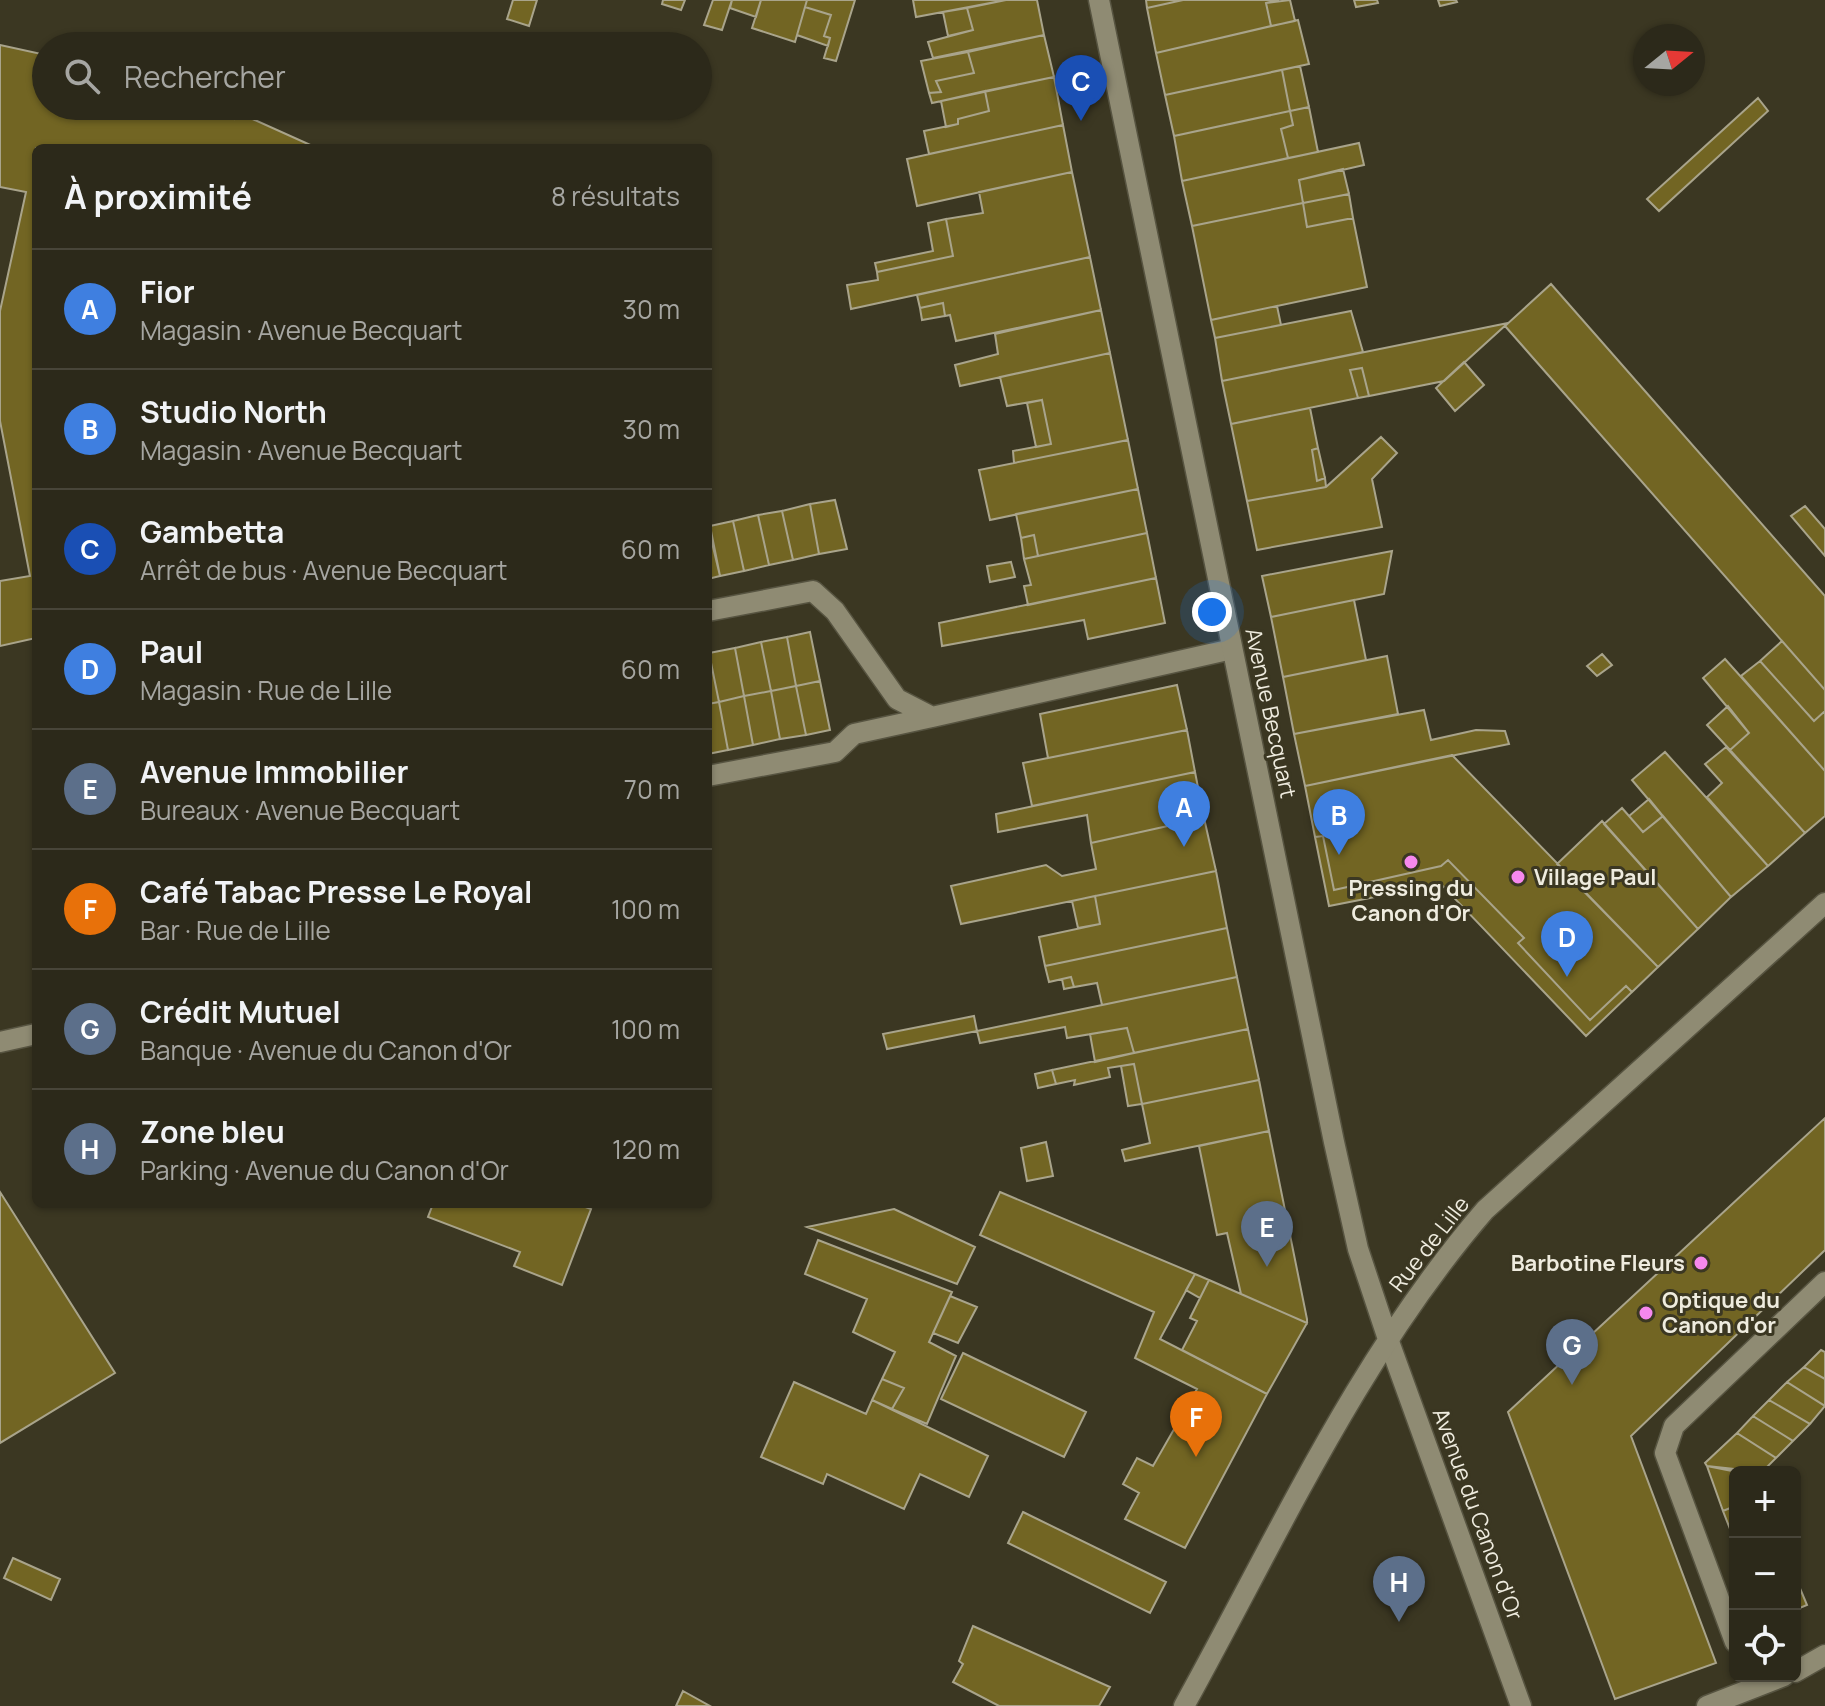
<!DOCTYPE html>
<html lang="fr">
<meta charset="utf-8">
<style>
body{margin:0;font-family:Manrope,sans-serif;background:#343123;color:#f1f3f6}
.controls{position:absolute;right:24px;bottom:24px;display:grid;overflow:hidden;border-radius:12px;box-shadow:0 2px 6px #0004}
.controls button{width:72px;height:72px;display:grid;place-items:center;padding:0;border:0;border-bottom:2px solid #484539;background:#2c291a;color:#f1f3f6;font:40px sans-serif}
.compass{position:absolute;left:1633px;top:24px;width:72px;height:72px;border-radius:50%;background:#2c291a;box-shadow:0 2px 6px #0004;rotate:72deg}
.you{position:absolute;left:1212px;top:612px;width:28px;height:28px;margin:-20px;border:6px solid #fff;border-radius:50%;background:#1a73e8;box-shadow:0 0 0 12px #1a73e833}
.badge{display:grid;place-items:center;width:52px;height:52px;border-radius:50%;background:#8bbbb9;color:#fff;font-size:26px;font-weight:700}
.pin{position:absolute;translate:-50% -66px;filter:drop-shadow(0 2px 4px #0008)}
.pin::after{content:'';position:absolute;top:42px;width:28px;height:24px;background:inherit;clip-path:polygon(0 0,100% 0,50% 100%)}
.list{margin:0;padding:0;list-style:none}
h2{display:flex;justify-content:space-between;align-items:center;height:104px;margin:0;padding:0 32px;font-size:34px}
h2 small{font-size:26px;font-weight:400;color:#a6a6a2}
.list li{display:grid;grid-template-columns:52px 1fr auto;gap:24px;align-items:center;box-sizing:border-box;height:120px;padding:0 32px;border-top:2px solid #484539}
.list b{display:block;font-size:30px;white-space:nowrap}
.list p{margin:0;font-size:26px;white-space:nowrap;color:#a6a6a2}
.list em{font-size:26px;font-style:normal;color:#a6a6a2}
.icon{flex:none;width:44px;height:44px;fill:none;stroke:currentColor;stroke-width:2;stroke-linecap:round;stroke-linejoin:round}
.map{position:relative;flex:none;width:1825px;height:1706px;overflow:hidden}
.search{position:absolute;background:#2c291a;box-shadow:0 2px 6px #0004;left:32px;top:32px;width:680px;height:88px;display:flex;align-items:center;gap:20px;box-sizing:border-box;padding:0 28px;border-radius:44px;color:#a6a6a2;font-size:30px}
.panel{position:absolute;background:#2c291a;box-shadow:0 2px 6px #0004;left:32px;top:144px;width:680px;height:1064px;border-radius:12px}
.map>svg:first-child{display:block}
.building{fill:#726523;stroke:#a9a48b;stroke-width:2}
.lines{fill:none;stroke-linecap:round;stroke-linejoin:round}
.service-casing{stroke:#575441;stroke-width:23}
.minor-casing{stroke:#575441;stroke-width:23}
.tertiary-casing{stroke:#575441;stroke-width:23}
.service{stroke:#8f8b73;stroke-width:20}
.minor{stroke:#8f8b73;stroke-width:20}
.tertiary{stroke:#8f8b73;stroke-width:20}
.poi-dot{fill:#f688ed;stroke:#3b3722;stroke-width:3}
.labels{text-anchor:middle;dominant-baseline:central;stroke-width:6;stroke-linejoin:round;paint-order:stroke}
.street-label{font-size:22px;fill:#efecdf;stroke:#3b3722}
.poi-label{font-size:22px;font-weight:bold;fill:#efecdf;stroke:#3b3722;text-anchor:start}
</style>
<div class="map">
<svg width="1825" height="1706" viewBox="0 0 1825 1706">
<rect width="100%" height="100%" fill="#3b3722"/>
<path class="building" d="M 513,0 L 537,0 L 529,26 L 507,19 Z
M 663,0 L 685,0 L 681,10 L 662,4 Z
M 713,0 L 732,0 L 722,30 L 704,25 Z
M 732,0 L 761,0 L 756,17 L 730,8 Z
M 761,0 L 807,0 L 795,42 L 752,28 Z
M 807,0 L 855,0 L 836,61 L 824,58 L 830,38 L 824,36 L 831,15 L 805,7 Z
M 913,0 L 1006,0 L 916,17 Z
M 1006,0 L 1037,0 L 1044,35 L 933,58 L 928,42 L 973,30 L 967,8 Z
M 1146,0 L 1183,0 L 1147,8 Z
M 1183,0 L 1279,0 L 1266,3 L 1271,26 L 1156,53 L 1147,8 Z
M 1290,0 L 1295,21 L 1271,26 L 1266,3 Z
M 1354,0 L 1377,0 L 1378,3 L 1356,7 Z
M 1438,0 L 1456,0 L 1457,2 L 1440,6 Z
M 805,7 L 831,15 L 824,36 L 830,38 L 828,46 L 797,35 Z
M 967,8 L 973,30 L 948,36 L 943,12 Z
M 1298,20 L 1309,64 L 1165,95 L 1156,53 Z
M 1044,35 L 1054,77 L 932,103 L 929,93 L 941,92 L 936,81 L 974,73 L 968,52 Z
M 0,45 L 46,55 L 46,106 L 205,106 L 234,119 L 237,112 L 317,148 L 36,148 L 36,638 L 0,646 L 0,581 L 30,576 L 0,421 L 0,311 L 26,192 L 0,187 Z
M 968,52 L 974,73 L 936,81 L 941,92 L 929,93 L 921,61 Z
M 1300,66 L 1309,107 L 1290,111 L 1282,70 Z
M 1282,70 L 1290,111 L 1174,136 L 1165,95 Z
M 1054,77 L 1063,125 L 929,154 L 924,131 L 958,124 L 958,119 L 989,111 L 985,91 Z
M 985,91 L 989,111 L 958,119 L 958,124 L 946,127 L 941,101 Z
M 1758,98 L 1768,111 L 1659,211 L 1647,199 Z
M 1309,107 L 1318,152 L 1288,158 L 1281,129 L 1293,125 L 1290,111 Z
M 1290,111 L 1293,125 L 1281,129 L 1288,158 L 1182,181 L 1174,136 Z
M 1063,125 L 1072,172 L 917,206 L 907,159 Z
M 1359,143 L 1364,165 L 1299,180 L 1303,203 L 1192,226 L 1182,181 Z
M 1343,169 L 1349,194 L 1303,203 L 1299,180 Z
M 1072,172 L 1090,257 L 851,309 L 847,285 L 878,280 L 877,272 L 953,256 L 946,219 L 983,213 L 979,192 Z
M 1349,194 L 1353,218 L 1307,227 L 1303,203 Z
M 1303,203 L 1307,227 L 1353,218 L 1367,287 L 1211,320 L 1192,226 Z
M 946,219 L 953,256 L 877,272 L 875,263 L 933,251 L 928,223 Z
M 1090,257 L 1101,310 L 956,341 L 950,315 L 945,316 L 943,303 L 920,308 L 917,295 Z
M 1551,284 L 1825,596 L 1825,690 L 1505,326 Z
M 943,303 L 945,316 L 922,320 L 920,308 Z
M 1277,306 L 1281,325 L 1215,338 L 1211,320 Z
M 1101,310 L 1110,353 L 960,386 L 955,365 L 998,354 L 995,334 Z
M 1351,311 L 1363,352 L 1222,381 L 1215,338 Z
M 1508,323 L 1444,381 L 1369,396 L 1362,368 L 1350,370 L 1358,398 L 1231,424 L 1222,381 Z
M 1110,353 L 1128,440 L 1014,463 L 1013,451 L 1051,444 L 1042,400 L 1007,406 L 1000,377 Z
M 1464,362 L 1484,385 L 1455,411 L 1436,388 Z
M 1362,368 L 1369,396 L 1358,398 L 1350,370 Z
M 1042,400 L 1051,444 L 1036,447 L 1027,403 Z
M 1310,408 L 1318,448 L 1312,450 L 1317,481 L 1325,478 L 1326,487 L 1247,501 L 1231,424 Z
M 1381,437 L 1397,453 L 1372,479 L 1382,527 L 1257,550 L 1247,501 L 1326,487 Z
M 1128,440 L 1138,489 L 990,520 L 979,470 Z
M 1318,448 L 1325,478 L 1317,481 L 1312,450 Z
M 1138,489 L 1147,533 L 1038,556 L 1034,535 L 1021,538 L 1016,514 Z
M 835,500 L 847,549 L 819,554 L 810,504 Z
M 810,504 L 819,554 L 793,560 L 782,511 Z
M 1805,506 L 1825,529 L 1825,556 L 1791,516 Z
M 782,511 L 793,560 L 769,565 L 758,515 Z
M 758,515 L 769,565 L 744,571 L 733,521 Z
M 733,521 L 744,571 L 720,576 L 710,526 Z
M 708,526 L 720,576 L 708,579 Z
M 1147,533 L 1156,578 L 1028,605 L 1024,586 L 1031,585 L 1024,559 Z
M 1034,535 L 1038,556 L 1024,559 L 1021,538 Z
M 1392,551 L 1384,594 L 1271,617 L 1262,576 Z
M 1011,562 L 1015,577 L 990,582 L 987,566 Z
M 1156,578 L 1165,623 L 1088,639 L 1084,620 L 942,646 L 939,623 Z
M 1354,600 L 1366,660 L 1283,677 L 1271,617 Z
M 810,632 L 820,681 L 796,686 L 787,637 Z
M 787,637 L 796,686 L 771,691 L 761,642 Z
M 1782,641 L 1825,690 L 1825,711 L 1814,721 L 1760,661 Z
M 761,642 L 771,691 L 744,696 L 735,648 Z
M 735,648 L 744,696 L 719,702 L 709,653 Z
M 709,653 L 719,702 L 708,704 L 708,654 Z
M 1602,654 L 1612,665 L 1597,676 L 1587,666 Z
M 1387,656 L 1398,714 L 1294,734 L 1283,677 Z
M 1725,659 L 1825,771 L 1825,816 L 1805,833 L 1730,750 L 1749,733 L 1703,678 Z
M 1760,661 L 1814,721 L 1825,711 L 1825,771 L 1741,676 Z
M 820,681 L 830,730 L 806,735 L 796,686 Z
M 1177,685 L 1187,730 L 1048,758 L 1040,714 Z
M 796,686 L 806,735 L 780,739 L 771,691 Z
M 771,691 L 780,739 L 753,745 L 744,696 Z
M 744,696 L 753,745 L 728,750 L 719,702 Z
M 719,702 L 728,750 L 708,754 L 708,704 Z
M 1728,706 L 1749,733 L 1730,750 L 1707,725 Z
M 1424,710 L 1431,740 L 1476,730 L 1505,731 L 1509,744 L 1305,786 L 1294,734 Z
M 1187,730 L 1195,772 L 1032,806 L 1023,763 Z
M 1726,747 L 1805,833 L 1768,866 L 1707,797 L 1722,783 L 1705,764 Z
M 1665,752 L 1768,866 L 1731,897 L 1632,780 Z
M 1452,755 L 1658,967 L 1632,992 L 1626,986 L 1590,1020 L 1518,943 L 1524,938 L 1448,860 L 1441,866 L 1334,890 L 1323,836 L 1315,837 L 1305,786 Z
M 1195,772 L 1204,818 L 1091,843 L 1087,815 L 998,832 L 996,814 Z
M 1649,799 L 1663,816 L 1643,832 L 1629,816 Z
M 1622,808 L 1643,832 L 1663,816 L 1731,897 L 1698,929 L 1604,824 Z
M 1204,818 L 1216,871 L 961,924 L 951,886 L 1046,865 L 1062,876 L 1096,869 L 1091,843 Z
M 1602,821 L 1698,929 L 1658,967 L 1557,864 Z
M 1323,836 L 1334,890 L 1441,866 L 1448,860 L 1524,938 L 1518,943 L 1590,1020 L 1626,986 L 1632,992 L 1586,1036 L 1441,884 L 1329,906 L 1315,837 Z
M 1216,871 L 1227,928 L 1045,966 L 1039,937 L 1100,924 L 1095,896 Z
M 1095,896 L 1100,924 L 1078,928 L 1072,901 Z
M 1227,928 L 1237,977 L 1102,1005 L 1097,983 L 1074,987 L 1071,977 L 1049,982 L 1045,966 Z
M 1071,977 L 1074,987 L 1064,989 L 1062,979 Z
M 1237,977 L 1248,1029 L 1134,1053 L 1127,1028 L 1067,1038 L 1065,1027 L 980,1043 L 977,1031 Z
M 974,1016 L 977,1031 L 887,1049 L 883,1034 Z
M 1127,1028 L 1134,1053 L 1095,1062 L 1090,1034 Z
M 1248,1029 L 1259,1080 L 1142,1104 L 1134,1064 L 1108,1068 L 1110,1077 L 1074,1085 L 1075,1080 L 1056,1084 L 1052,1070 Z
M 1134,1064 L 1142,1104 L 1128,1106 L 1121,1066 Z
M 1052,1070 L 1056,1084 L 1038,1088 L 1035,1074 Z
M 1259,1080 L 1269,1131 L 1125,1161 L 1122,1150 L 1150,1143 L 1142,1104 Z
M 1825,1118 L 1825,1250 L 1631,1436 L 1716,1663 L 1615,1699 L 1508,1412 Z
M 1269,1131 L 1307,1319 L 1307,1323 L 1241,1294 L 1227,1233 L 1217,1235 L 1199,1146 Z
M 1046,1142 L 1053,1176 L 1027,1181 L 1021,1148 Z
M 0,1192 L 115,1373 L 0,1443 Z
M 1000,1192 L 1195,1274 L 1160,1339 L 1267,1394 L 1185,1548 L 1125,1519 L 1139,1493 L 1123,1484 L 1137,1458 L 1153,1466 L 1197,1389 L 1135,1358 L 1154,1312 L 980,1235 Z
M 433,1204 L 577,1204 L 591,1209 L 562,1285 L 514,1266 L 520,1252 L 428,1217 Z
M 894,1209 L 975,1247 L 957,1284 L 807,1227 Z
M 818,1240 L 952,1292 L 929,1342 L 956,1356 L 927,1424 L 892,1409 L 904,1388 L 882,1379 L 895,1352 L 853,1332 L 867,1299 L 805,1274 Z
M 1195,1274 L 1209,1280 L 1200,1298 L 1186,1290 Z
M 1209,1280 L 1307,1323 L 1267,1394 L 1182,1350 L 1197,1321 L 1190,1318 Z
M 950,1296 L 977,1307 L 958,1343 L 933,1333 Z
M 1821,1350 L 1825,1352 L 1825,1379 L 1804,1367 Z
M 963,1353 L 1086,1412 L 1064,1457 L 941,1399 Z
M 1804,1367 L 1825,1379 L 1825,1406 L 1787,1382 Z
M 882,1379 L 904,1388 L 892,1409 L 872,1400 Z
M 794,1382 L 866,1414 L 872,1400 L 988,1456 L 969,1497 L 920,1474 L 904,1509 L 827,1474 L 823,1484 L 761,1457 Z
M 1787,1382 L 1825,1406 L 1810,1424 L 1769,1400 Z
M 1769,1400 L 1810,1424 L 1793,1441 L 1753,1416 Z
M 1753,1416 L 1793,1441 L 1776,1458 L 1737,1433 Z
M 1737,1433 L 1776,1458 L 1762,1472 L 1707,1466 L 1705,1463 Z
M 1707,1466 L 1737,1472 L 1735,1506 L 1723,1511 Z
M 1735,1506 L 1735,1533 L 1732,1534 L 1723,1511 Z
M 1023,1512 L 1166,1582 L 1150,1613 L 1008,1543 Z
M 13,1558 L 60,1579 L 51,1600 L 4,1578 Z
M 1799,1586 L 1807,1605 L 1795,1610 L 1795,1587 Z
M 973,1626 L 1110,1687 L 1099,1706 L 999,1706 L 953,1682 L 963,1664 L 959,1661 Z
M 683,1691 L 710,1706 L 676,1706 Z"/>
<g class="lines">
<g class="service-casing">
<path id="service" d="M 708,611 L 813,591 L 835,611 L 897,699 L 932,717 L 1232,649
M 708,776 L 835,752 L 854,734 L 932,717
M 0,1042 L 36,1034
M 1735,1642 L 1665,1453 L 1674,1426 L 1825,1282"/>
</g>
<g class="minor-casing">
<path id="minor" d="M 1388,1339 L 1521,1706
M 1795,1672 L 1825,1655
M 1707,1706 L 1784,1676"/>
</g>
<g class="tertiary-casing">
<path id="tertiary" d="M 1099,0 L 1334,1142 L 1358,1249 L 1388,1339
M 1184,1706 C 1277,1538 1358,1357 1485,1210 L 1825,903"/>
</g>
<use href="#service" class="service"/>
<use href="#minor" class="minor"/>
<use href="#tertiary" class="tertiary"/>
</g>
<g class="poi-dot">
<circle cx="1411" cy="862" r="8"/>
<circle cx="1518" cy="877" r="8"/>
<circle cx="1701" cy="1263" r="8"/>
<circle cx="1646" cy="1313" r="8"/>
</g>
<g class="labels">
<g class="street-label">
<text transform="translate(1271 713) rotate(78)">Avenue Becquart</text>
<text transform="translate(1429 1244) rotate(-52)">Rue de Lille</text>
<text transform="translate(1478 1514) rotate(70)">Avenue du Canon d'Or</text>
</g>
<g class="poi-label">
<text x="1534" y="877">Village Paul</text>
<text x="1411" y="888" text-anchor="middle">Pressing du<tspan x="1411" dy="25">Canon d'Or</tspan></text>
<text x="1685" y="1263" text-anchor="end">Barbotine Fleurs</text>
<text x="1662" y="1300">Optique du<tspan x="1662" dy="25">Canon d'or</tspan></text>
</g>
</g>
</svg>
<div class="controls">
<button>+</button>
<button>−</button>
<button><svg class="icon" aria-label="locate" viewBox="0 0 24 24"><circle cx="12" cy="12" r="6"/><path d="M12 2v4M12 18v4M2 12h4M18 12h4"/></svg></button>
</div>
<svg class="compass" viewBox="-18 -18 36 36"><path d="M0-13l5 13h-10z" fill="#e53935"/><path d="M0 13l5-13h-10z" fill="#a6a6a2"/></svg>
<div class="you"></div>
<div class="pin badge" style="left:1184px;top:847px;background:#3f7fe0">A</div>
<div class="pin badge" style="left:1339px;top:855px;background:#3f7fe0">B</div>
<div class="pin badge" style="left:1081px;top:121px;background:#1a4fb4">C</div>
<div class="pin badge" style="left:1567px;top:977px;background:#3f7fe0">D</div>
<div class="pin badge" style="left:1267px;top:1267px;background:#5c6f8a">E</div>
<div class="pin badge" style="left:1196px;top:1457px;background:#e8710a">F</div>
<div class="pin badge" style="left:1572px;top:1385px;background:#5c6f8a">G</div>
<div class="pin badge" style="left:1399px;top:1622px;background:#5c6f8a">H</div>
<div class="search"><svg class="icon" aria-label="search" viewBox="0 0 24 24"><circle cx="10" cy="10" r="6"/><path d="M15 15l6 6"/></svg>Rechercher</div>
<section class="panel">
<h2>À proximité<small>8 résultats</small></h2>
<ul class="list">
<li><span class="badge" style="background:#3f7fe0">A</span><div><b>Fior</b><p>Magasin · Avenue Becquart</p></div><em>30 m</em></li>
<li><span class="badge" style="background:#3f7fe0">B</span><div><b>Studio North</b><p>Magasin · Avenue Becquart</p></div><em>30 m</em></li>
<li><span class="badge" style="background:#1a4fb4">C</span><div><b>Gambetta</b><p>Arrêt de bus · Avenue Becquart</p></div><em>60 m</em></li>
<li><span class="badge" style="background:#3f7fe0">D</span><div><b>Paul</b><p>Magasin · Rue de Lille</p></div><em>60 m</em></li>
<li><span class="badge" style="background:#5c6f8a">E</span><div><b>Avenue Immobilier</b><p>Bureaux · Avenue Becquart</p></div><em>70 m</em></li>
<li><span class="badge" style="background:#e8710a">F</span><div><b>Café Tabac Presse Le Royal</b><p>Bar · Rue de Lille</p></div><em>100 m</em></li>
<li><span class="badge" style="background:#5c6f8a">G</span><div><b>Crédit Mutuel</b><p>Banque · Avenue du Canon d'Or</p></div><em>100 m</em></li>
<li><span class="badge" style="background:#5c6f8a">H</span><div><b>Zone bleu</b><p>Parking · Avenue du Canon d'Or</p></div><em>120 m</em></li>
</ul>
</section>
</div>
